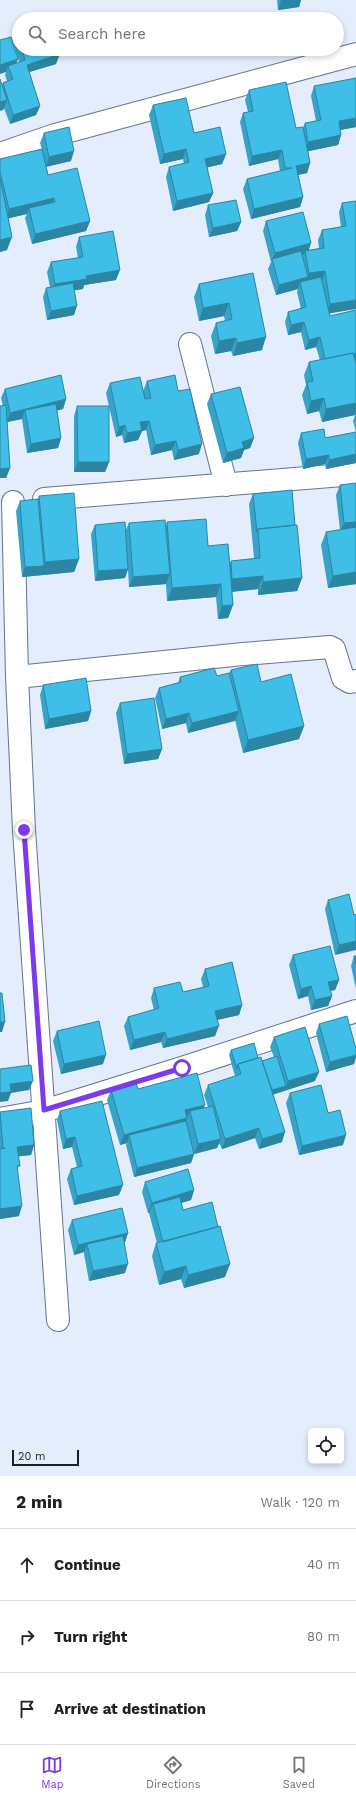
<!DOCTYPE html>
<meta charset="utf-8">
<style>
body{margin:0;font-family:"Work Sans",sans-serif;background:#f2f2f2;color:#202124}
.controls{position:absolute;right:12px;bottom:12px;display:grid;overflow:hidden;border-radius:6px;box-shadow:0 2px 6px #0003}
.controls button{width:36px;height:36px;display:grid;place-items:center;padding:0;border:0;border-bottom:1px solid #e0e0e0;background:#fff;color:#202124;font:20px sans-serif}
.scale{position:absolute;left:12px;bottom:10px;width:67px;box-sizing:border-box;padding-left:4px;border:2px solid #181f27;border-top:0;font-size:11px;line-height:14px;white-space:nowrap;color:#181f27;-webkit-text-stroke:3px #e3edfb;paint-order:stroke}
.stop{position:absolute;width:12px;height:12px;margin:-9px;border:3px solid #7c3aed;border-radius:50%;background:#fff}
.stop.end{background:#7c3aed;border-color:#fff;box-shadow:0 1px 4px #0008}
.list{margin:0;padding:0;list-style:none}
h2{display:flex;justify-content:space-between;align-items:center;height:52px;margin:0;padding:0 16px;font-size:17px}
h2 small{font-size:13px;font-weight:400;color:#757577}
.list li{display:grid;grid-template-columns:26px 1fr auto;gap:12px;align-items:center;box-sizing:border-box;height:72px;padding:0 16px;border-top:1px solid #e0e0e0}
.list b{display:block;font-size:15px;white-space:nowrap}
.list em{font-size:13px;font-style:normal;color:#757577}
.icon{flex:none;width:22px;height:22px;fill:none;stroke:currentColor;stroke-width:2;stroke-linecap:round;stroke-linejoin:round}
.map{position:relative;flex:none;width:356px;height:1476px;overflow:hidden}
.search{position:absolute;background:#fff;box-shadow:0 2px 6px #0003;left:12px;right:12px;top:12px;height:44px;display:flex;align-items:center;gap:10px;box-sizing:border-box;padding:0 14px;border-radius:22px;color:#757577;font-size:15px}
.sheet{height:268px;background:#fff}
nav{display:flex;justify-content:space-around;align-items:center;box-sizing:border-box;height:56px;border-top:1px solid #e0e0e0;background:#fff;font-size:11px;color:#757577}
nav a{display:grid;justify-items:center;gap:2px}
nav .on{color:#7c3aed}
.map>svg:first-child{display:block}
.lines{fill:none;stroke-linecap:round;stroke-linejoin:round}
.street-casing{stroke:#657488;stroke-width:24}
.street{stroke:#fff;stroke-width:22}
.wall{fill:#36a3c8}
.shaded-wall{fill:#2c85a2}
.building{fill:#3fbee8;stroke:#2c85a2}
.route{stroke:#7c3aed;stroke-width:5}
</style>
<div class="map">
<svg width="356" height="1476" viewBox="0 0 356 1476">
<rect width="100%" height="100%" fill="#e3edfb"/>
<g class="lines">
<g class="street-casing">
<path id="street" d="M 0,154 L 55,135 L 356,54
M 190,344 L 226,485
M 44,499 L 356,474
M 13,502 L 17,677 L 24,830 L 58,1320
M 17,677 L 243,654 L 330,647 L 334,649 L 343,678 L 350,682 L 356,681
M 0,1119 L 44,1111 L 182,1068 L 356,1011"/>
</g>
<use href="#street" class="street"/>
</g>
<path class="wall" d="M 277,0 L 301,0 L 299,7 L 278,10 Z
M 19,34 L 19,49 L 58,49 L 56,64 L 29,72 L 40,106 L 36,115 L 10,124 L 4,108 L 3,110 L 2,85 L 3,83 L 7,81 L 5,75 L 6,72 L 0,40 L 16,63 L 19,62 L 14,44 L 17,35 Z
M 314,86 L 356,127 L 340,130 L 341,135 L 338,145 L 308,151 L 310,163 L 307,173 L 298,175 L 303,197 L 300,207 L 251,219 L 243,189 L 247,179 L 280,171 L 278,159 L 249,166 L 240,122 L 243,113 L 248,112 L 245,100 L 249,90 L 296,128 L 303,128 L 305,123 L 316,121 L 311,96 Z
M 153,105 L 226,154 L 222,164 L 207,167 L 213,193 L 209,202 L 173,211 L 166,177 L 169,167 L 184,164 L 183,159 L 160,164 L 149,115 Z
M 44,133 L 71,161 L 46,166 L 48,175 L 90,221 L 86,231 L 32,244 L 25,218 L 27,214 L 8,218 L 7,250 L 0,252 L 0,159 L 42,149 L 40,143 Z
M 356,201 L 330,313 L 330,316 L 356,364 L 356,463 L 326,469 L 325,464 L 303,469 L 298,443 L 301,433 L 325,438 L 356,432 L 353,421 L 355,415 L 322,422 L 319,411 L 307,414 L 302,395 L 306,385 L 304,375 L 309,362 L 320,360 L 316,347 L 305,350 L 301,332 L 288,335 L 285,322 L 288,312 L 301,309 L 297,292 L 298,289 L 276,295 L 268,269 L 271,262 L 263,231 L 266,221 L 309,250 L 319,248 L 318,240 L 322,230 L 341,227 L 339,212 L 342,203 Z
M 208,205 L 241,222 L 237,231 L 209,237 L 205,215 Z
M 79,237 L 116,280 L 84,285 L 83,289 L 74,290 L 74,315 L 47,320 L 43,297 L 46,288 L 50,287 L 47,272 L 51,262 L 78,258 L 76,247 Z
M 253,273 L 262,350 L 233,356 L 231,351 L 215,354 L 211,336 L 216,323 L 225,321 L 224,316 L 199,321 L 194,297 L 199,284 Z
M 147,381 L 178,391 L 199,454 L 174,460 L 172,450 L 151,455 L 146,430 L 142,431 L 138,440 L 124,443 L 122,435 L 116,437 L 106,393 L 110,383 L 143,391 Z
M 5,389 L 66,399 L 63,409 L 57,410 L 61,438 L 58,448 L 27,453 L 22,419 L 7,422 L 10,468 L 6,478 L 3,406 L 1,398 Z
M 211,394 L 254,438 L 250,448 L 244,450 L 241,458 L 223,463 L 207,404 Z
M 77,406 L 109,462 L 105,472 L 74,472 L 74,416 Z
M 356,483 L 356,584 L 328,588 L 321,545 L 326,532 L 340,530 L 336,495 L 340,485 Z
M 253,494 L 295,525 L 302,578 L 297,591 L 258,595 L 258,589 L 232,592 L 233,605 L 228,618 L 218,619 L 216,597 L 167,601 L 166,584 L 129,587 L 128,569 L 125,578 L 95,581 L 91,534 L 95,525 L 125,532 L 129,523 L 166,526 L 167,522 L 208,546 L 230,563 L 231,561 L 254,558 L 249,504 Z
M 39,496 L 79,559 L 74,572 L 22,577 L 16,511 L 20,501 L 38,499 Z
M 231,670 L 261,682 L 304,726 L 299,739 L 243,753 L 235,720 L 188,733 L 186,723 L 162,729 L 155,698 L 159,688 L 178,683 L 180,677 L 217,676 L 229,673 Z
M 43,685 L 91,711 L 88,721 L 45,729 L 40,695 Z
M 120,703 L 162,749 L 158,759 L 124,764 L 116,713 Z
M 328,900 L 354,915 L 335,955 L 325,909 Z
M 293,955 L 339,980 L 335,990 L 330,991 L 332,996 L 328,1006 L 311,1010 L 308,996 L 298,999 L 289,965 Z
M 354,956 L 356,956 L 356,989 L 351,966 Z
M 205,969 L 242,1005 L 239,1015 L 217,1020 L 215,1036 L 163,1048 L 161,1042 L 130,1050 L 124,1026 L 128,1017 L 154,1010 L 151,998 L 154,988 L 183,992 L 203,987 L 201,979 Z
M 319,1024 L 354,1064 L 326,1072 L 316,1033 Z
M 57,1031 L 103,1064 L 61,1074 L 53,1041 Z
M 274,1037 L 315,1081 L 273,1094 L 282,1142 L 259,1149 L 255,1138 L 222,1149 L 219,1143 L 217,1148 L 194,1154 L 191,1163 L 134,1177 L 126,1145 L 127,1143 L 120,1145 L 107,1100 L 111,1090 L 138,1089 L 204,1108 L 208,1107 L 204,1095 L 208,1085 L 235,1076 L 229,1055 L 231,1050 L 258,1058 L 262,1061 L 274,1057 L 270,1047 Z
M 290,1093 L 343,1145 L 299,1155 L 286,1103 Z
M 60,1111 L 119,1195 L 74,1205 L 67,1179 L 71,1169 L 77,1167 L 72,1147 L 63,1149 L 57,1120 Z
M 0,1112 L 34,1145 L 31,1155 L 19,1156 L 18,1171 L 19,1216 L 0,1219 Z
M 145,1182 L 194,1190 L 191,1200 L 181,1203 L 183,1210 L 225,1277 L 184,1288 L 181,1279 L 159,1285 L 152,1256 L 156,1243 L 157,1243 L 149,1213 L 148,1213 L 142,1192 Z
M 72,1220 L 128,1233 L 125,1242 L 124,1243 L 125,1273 L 89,1281 L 84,1254 L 84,1252 L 74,1255 L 68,1230 Z"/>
<path class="shaded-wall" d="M 281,0 L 301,0 L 299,7 L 278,10 Z
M 60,54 L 56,64 L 23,74 L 27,65 Z
M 18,59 L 14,69 L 8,66 L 6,72 L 0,74 L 0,65 Z
M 7,100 L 3,110 L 0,111 L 0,102 Z
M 40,106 L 36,115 L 10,124 L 13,115 Z
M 356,118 L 356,127 L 335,131 L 339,121 Z
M 341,135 L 338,145 L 305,152 L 308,142 Z
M 186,149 L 183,159 L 160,164 L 164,154 Z
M 282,150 L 278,159 L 249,166 L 252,156 Z
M 74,151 L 71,161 L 46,167 L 49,157 Z
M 226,154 L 222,164 L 201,169 L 205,159 Z
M 310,163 L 307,173 L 292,176 L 296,166 Z
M 213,193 L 209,202 L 173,211 L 177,201 Z
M 303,197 L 300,207 L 251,219 L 254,209 Z
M 54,198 L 51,208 L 29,208 L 27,214 L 6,219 L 9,209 Z
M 90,221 L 86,231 L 32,244 L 35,234 Z
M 241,222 L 237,231 L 209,237 L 213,228 Z
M 12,237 L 7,250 L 0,252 L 0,240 Z
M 311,243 L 308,253 L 305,251 L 304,254 L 273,262 L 272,260 L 275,253 Z
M 120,270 L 116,280 L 84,285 L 83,289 L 51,294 L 55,284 L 86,276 Z
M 325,271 L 322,281 L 300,282 L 298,289 L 276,295 L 279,285 L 307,277 L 309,273 Z
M 356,300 L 356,309 L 326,314 L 330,304 Z
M 229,303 L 224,316 L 199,321 L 203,308 Z
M 77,306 L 74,315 L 47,320 L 51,311 Z
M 304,322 L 301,332 L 288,335 L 291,325 Z
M 266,337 L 262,350 L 233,356 L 237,343 Z
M 320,337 L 316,347 L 305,350 L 309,340 Z
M 236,338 L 231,351 L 215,354 L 219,341 Z
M 356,353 L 356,362 L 322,370 L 326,361 Z
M 324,398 L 319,411 L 307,414 L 311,401 Z
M 66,399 L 63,409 L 27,418 L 25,410 L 22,419 L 7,422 L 10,413 Z
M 356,403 L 356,413 L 355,415 L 322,422 L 326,409 Z
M 149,421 L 146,430 L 142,431 L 138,440 L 124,443 L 127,433 L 140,422 Z
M 125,425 L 122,435 L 116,437 L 119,427 Z
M 61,438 L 58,448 L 27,453 L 31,444 Z
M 254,438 L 250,448 L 244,450 L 241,458 L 223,463 L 227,453 L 242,442 Z
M 176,441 L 172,450 L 151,455 L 155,445 Z
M 202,444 L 199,454 L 174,460 L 178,450 Z
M 356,454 L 356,463 L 326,469 L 329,460 Z
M 329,455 L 325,464 L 303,469 L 306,459 Z
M 78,462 L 109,462 L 105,472 L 74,472 Z
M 10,468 L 6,478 L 0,478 L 0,469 Z
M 356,522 L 356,531 L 340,533 L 344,523 Z
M 79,559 L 74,572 L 22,577 L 25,567 L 44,566 L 45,562 Z
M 128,569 L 125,578 L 95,581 L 98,571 Z
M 356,572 L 356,584 L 328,588 L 333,576 Z
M 170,574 L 166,584 L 129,587 L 133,577 Z
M 263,576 L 258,589 L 228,592 L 232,579 Z
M 302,578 L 297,591 L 258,595 L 263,582 Z
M 221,584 L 216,597 L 167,601 L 172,588 Z
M 233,605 L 228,618 L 218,619 L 222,606 Z
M 91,711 L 88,721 L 45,729 L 49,719 Z
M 239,711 L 235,721 L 188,733 L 192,723 Z
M 189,713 L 186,723 L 162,729 L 166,719 Z
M 304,726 L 299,739 L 243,753 L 248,740 Z
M 162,749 L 158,759 L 124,764 L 127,754 Z
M 356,941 L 356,950 L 335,955 L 339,945 Z
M 339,980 L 335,990 L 325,992 L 328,982 Z
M 311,986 L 308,996 L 298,999 L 301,989 Z
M 332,996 L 328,1006 L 311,1010 L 315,1000 Z
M 242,1005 L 239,1015 L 212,1021 L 215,1011 Z
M 0,1022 L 5,1022 L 2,1032 L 0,1032 Z
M 219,1026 L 215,1036 L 163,1048 L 167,1039 Z
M 165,1032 L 161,1042 L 130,1050 L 134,1040 Z
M 106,1055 L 103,1064 L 61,1074 L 64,1064 Z
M 356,1055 L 356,1058 L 354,1064 L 326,1072 L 330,1062 Z
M 319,1072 L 315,1081 L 269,1096 L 271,1090 L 286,1086 L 288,1081 Z
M 33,1081 L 29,1090 L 11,1093 L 8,1101 L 0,1102 L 0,1093 L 10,1084 Z
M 205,1105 L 201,1114 L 190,1111 L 183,1127 L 129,1135 L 127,1143 L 120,1145 L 124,1135 L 185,1110 Z
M 259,1128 L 255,1138 L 222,1149 L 225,1139 Z
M 285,1132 L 282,1142 L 259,1149 L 262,1139 Z
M 346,1135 L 343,1145 L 299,1155 L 302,1146 Z
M 75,1137 L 72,1147 L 63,1149 L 66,1139 Z
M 221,1139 L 217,1148 L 194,1154 L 191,1163 L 134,1177 L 137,1168 L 194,1154 L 198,1144 Z
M 34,1145 L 31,1155 L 14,1157 L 17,1147 Z
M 123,1185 L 119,1195 L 74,1205 L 77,1196 Z
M 194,1190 L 191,1200 L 155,1211 L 153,1204 L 149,1213 L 148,1213 L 152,1203 Z
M 22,1206 L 19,1216 L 0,1219 L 0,1209 Z
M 128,1233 L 125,1242 L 89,1251 L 87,1244 L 84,1252 L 74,1255 L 78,1245 Z
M 128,1264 L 125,1273 L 89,1281 L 93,1271 Z
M 230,1264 L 225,1277 L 184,1288 L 188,1275 Z
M 186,1266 L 181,1279 L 159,1285 L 164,1272 Z"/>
<path class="building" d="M 19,34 L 19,40 L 17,35 Z
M 11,37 L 18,59 L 0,65 L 0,40 Z
M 22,49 L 58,49 L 60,54 L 27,65 L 40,106 L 13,115 L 3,83 L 13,79 L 8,66 L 25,60 Z
M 356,78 L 356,118 L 339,121 L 341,135 L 308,142 L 305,123 L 321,120 L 314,86 Z
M 0,79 L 7,100 L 0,102 Z
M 286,82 L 296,128 L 303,127 L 310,163 L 296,166 L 303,197 L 254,209 L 247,179 L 292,168 L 285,168 L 282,150 L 252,156 L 243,113 L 253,111 L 249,90 Z
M 186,98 L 194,133 L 220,127 L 226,154 L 205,159 L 213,193 L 177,201 L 169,167 L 189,162 L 186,149 L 164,154 L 153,105 Z
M 69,127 L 74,151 L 49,157 L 44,133 Z
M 42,149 L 48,175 L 77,168 L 90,221 L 35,234 L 29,208 L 55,202 L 54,198 L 9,209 L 0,172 L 0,159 Z
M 0,178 L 12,237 L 0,240 Z
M 236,200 L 241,222 L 213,228 L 208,205 Z
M 356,201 L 356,300 L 330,304 L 325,271 L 309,273 L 305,251 L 324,248 L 322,230 L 346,226 L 342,203 Z
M 303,212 L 311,243 L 275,253 L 266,221 Z
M 113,231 L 120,270 L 86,276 L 87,279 L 55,284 L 51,262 L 83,257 L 79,237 Z
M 301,251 L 308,277 L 279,285 L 272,259 Z
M 253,273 L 266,337 L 237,343 L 236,338 L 219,341 L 216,323 L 232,319 L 229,303 L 203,308 L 199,284 Z
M 321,277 L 330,316 L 356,310 L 356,353 L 354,354 L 353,353 L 325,359 L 320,337 L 309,340 L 304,322 L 291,325 L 288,312 L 306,307 L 300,282 Z
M 73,283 L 77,306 L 51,311 L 46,288 Z
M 353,353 L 356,364 L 356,403 L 326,409 L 324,398 L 311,401 L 307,382 L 313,381 L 309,362 Z
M 61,375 L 66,399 L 10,413 L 5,389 Z
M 175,375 L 178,391 L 190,389 L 202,444 L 178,450 L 176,441 L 155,445 L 149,421 L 140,422 L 142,430 L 127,433 L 125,425 L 119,427 L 110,383 L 140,377 L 145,399 L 151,398 L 147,381 Z
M 240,387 L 254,438 L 242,442 L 244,448 L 227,453 L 211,394 Z
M 56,404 L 61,438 L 31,444 L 25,410 Z
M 6,405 L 10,468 L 0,469 L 0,406 Z
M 77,406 L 109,406 L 109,462 L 78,462 Z
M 324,429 L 325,438 L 356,432 L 356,454 L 329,460 L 329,455 L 306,459 L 301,433 Z
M 356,483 L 356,522 L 344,523 L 340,485 Z
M 292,490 L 295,525 L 258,529 L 257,532 L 253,494 Z
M 74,493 L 79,559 L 45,562 L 39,496 Z
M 38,499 L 44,566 L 25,567 L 20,501 Z
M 206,519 L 208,546 L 228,544 L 233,605 L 222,606 L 221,584 L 172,588 L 167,522 Z
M 165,520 L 170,574 L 133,577 L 129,523 Z
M 125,522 L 128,569 L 98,571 L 95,525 Z
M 297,525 L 302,578 L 263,582 L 263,576 L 232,579 L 231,561 L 260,558 L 258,529 Z
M 356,527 L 356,572 L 333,576 L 326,532 Z
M 257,664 L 261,682 L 291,674 L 304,726 L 248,740 L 231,670 Z
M 214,668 L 217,676 L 229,673 L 239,711 L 192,723 L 189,713 L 166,719 L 159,688 L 181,682 L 180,677 Z
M 86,678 L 91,711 L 49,719 L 43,685 Z
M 154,698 L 162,749 L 127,754 L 120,703 Z
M 349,894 L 354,915 L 356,914 L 356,941 L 339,945 L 328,900 Z
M 330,946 L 339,980 L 328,982 L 332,996 L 315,1000 L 311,986 L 301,989 L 293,955 Z
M 354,956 L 356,956 L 356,964 Z
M 232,962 L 242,1005 L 215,1011 L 219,1026 L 167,1039 L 165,1032 L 134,1040 L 128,1017 L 159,1008 L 154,988 L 180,982 L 183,992 L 209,986 L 205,969 Z
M 0,993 L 2,993 L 5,1022 L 0,1022 Z
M 347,1016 L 356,1049 L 356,1055 L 330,1062 L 319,1024 Z
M 99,1021 L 106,1055 L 64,1064 L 57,1031 Z
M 305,1027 L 319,1072 L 288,1081 L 274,1037 Z
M 254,1043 L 258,1058 L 238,1064 L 237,1069 L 231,1050 Z
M 277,1056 L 286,1086 L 272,1090 L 262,1061 Z
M 261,1057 L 285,1132 L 262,1139 L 259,1128 L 225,1139 L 208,1085 L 241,1074 L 238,1064 Z
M 31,1065 L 33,1081 L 10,1084 L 11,1092 L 0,1093 L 0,1069 Z
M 197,1073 L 205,1105 L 185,1110 L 187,1118 L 124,1135 L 111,1090 L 136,1083 L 138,1089 Z
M 321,1085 L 328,1113 L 340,1110 L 346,1135 L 302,1146 L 290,1093 Z
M 102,1101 L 123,1185 L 77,1196 L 71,1169 L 82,1166 L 75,1137 L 66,1139 L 60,1111 Z
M 213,1106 L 221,1139 L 198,1144 L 190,1111 Z
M 31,1108 L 34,1145 L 17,1147 L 20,1166 L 17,1166 L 22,1206 L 0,1209 L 0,1149 L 5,1148 L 3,1148 L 0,1112 Z
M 186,1121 L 194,1154 L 137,1168 L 129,1135 Z
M 188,1169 L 194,1190 L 152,1203 L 145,1182 Z
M 180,1197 L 183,1210 L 212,1202 L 218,1227 L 163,1242 L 153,1204 Z
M 122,1208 L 128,1233 L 78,1245 L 72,1220 Z
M 220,1226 L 230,1264 L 188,1275 L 186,1266 L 164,1272 L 156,1243 Z
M 123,1236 L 128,1264 L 93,1271 L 87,1244 Z"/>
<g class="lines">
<path class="route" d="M 24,830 L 44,1110 L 182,1068"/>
</g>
</svg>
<div class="controls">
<button><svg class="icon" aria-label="locate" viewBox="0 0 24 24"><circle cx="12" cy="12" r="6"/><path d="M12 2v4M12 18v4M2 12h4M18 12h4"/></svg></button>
</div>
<div class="scale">20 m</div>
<div class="stop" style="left:182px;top:1068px"></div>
<div class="stop end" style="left:24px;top:830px"></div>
<div class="search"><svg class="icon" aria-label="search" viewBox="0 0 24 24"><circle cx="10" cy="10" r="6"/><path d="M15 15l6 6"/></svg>Search here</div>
</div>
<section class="sheet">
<h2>2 min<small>Walk · 120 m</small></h2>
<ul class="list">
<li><svg class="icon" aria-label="ahead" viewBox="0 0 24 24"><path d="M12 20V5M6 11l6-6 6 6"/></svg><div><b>Continue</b></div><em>40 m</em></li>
<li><svg class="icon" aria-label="right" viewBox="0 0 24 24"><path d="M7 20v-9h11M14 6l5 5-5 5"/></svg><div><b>Turn right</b></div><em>80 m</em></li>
<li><svg class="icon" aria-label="arrive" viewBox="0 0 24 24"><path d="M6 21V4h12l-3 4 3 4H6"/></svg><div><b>Arrive at destination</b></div></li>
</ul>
</section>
<nav>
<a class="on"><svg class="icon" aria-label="map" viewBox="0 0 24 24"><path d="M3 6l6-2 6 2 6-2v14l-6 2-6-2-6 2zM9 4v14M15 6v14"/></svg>Map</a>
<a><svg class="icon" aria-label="directions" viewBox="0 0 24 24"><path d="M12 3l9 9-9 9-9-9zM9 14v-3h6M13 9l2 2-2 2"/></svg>Directions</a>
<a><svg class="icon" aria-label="saved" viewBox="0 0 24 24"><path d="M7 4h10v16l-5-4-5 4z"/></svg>Saved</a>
</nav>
